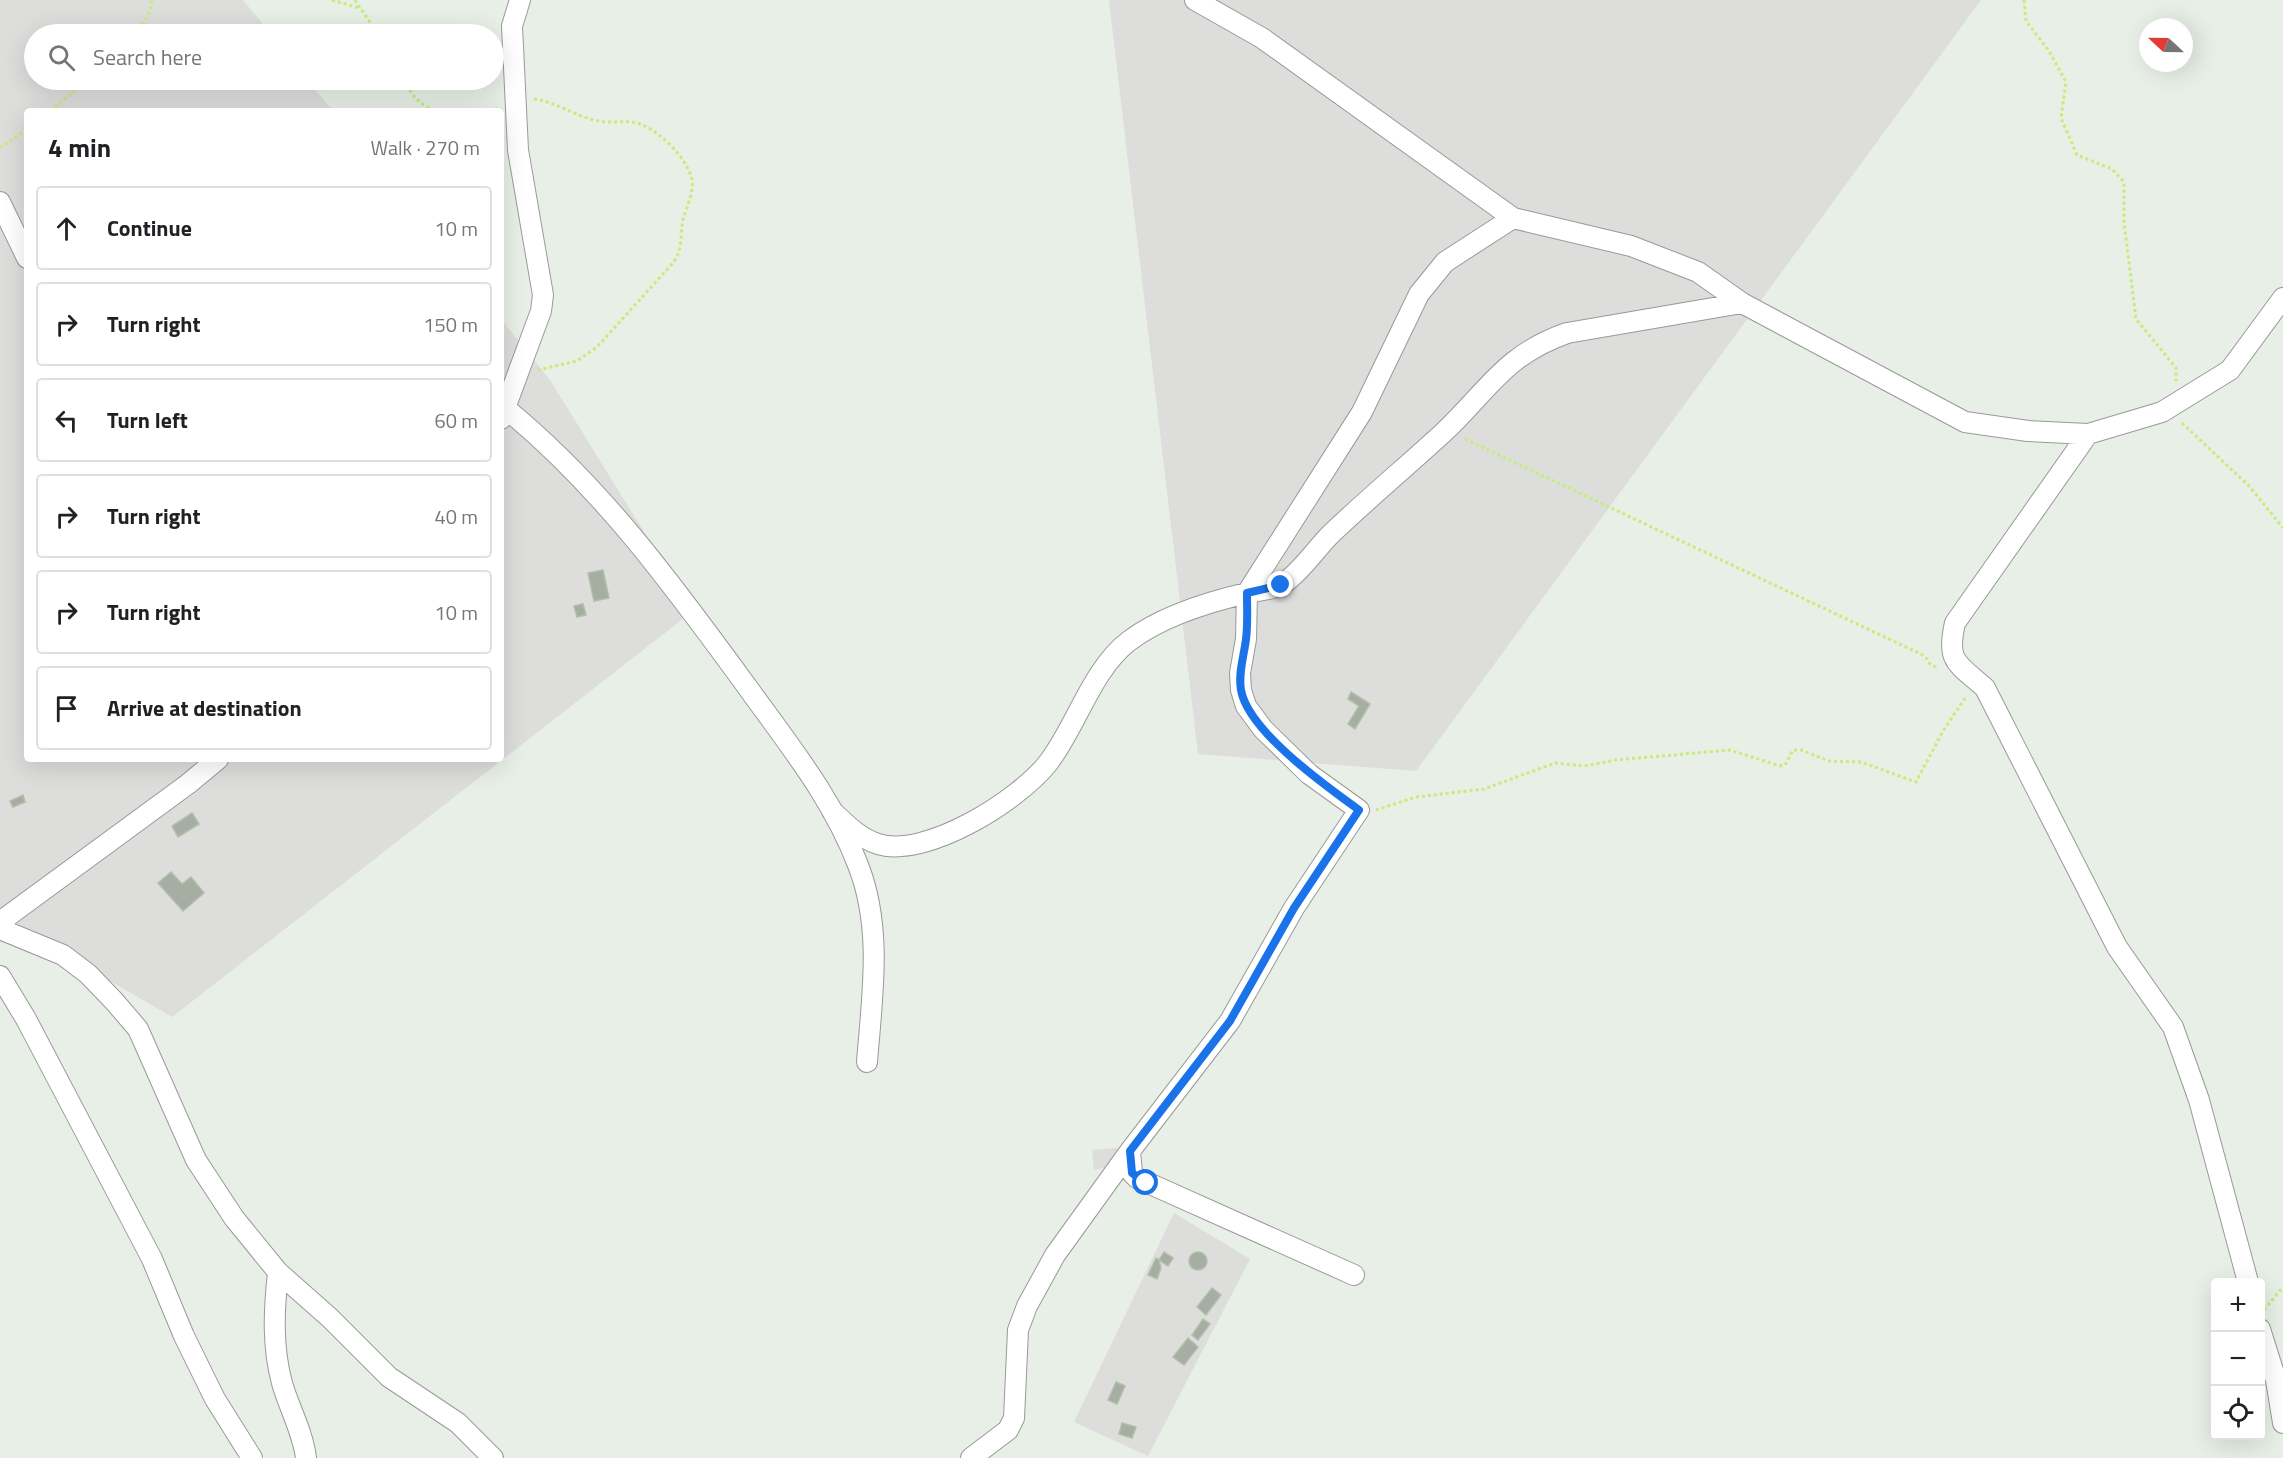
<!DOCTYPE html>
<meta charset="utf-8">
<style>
body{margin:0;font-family:"Titillium Web",sans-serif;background:#f2f2f2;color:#202124}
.controls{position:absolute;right:18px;bottom:18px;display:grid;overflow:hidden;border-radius:6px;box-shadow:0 6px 24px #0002}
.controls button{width:54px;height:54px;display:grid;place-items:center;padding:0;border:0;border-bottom:2px solid #e0e0e0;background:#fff;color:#202124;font:30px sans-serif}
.compass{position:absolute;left:2139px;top:18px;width:54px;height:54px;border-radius:50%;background:#fff;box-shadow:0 6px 24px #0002;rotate:292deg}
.stop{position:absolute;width:18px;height:18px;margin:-14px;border:4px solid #1a73e8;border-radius:50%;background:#fff}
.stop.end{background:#1a73e8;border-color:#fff;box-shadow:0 2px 6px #0008}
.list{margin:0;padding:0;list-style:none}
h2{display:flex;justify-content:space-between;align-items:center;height:78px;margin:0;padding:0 24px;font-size:26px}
h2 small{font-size:20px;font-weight:400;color:#757577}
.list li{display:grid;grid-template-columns:39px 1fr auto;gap:18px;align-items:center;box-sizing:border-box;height:84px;margin:0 12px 12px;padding:0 12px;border:2px solid #e0e0e0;border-radius:6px}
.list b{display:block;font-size:22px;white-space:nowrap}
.list em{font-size:20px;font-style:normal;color:#757577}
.icon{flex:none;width:33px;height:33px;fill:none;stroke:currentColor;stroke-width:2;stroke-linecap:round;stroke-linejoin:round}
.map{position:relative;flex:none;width:2283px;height:1458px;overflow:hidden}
.search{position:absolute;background:#fff;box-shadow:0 6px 24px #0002;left:24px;top:24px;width:480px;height:66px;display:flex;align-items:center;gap:15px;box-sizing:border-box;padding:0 21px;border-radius:33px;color:#757577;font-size:22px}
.panel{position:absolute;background:#fff;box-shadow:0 6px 24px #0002;left:24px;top:108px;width:480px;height:654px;border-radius:6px}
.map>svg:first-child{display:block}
.residential{fill:#dddddc}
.building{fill:#a6ada2;stroke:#b1bfaa;stroke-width:1.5}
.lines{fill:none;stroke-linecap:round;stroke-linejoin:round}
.street-casing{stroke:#999;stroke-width:22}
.path{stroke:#c6ec7a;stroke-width:3;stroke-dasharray:3 3;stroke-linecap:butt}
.street{stroke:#fff;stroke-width:20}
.route{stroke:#1a73e8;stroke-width:8}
</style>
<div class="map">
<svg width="2283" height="1458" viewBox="0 0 2283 1458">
<rect width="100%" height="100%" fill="#e7efe6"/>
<path class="residential" d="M 0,0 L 243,0 L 271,34 L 34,34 L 34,80 L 307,80 L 333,111 L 27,111 L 27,759 L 501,759 L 501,319 L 550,380 L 693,611 L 172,1017 L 16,926 L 0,913 Z
M 1109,0 L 1981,0 L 1416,771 L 1198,754 Z
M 1117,1148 L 1117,1165 L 1094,1170 L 1092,1150 Z
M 1174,1213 L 1250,1259 L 1148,1456 L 1074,1422 Z"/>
<path class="building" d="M 603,570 L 609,598 L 594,601 L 588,573 Z
M 583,604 L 586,615 L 577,617 L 574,606 Z
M 1351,692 L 1370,704 L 1355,729 L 1348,724 L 1359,706 L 1348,699 Z
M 23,795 L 25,802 L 13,807 L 10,801 Z
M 192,813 L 199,824 L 178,837 L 172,826 Z
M 171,872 L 182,884 L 191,877 L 204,893 L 183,911 L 158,883 Z
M 1164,1252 L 1173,1258 L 1168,1266 L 1159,1260 Z
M1189 1261a9 9 0 1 1 18 0a9 9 0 1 1-18 0Z
M 1156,1258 L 1159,1260 L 1161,1268 L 1157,1279 L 1148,1275 Z
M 1212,1288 L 1221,1295 L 1206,1315 L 1197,1307 Z
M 1203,1319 L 1210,1324 L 1198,1340 L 1192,1335 Z
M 1188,1338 L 1198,1347 L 1184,1365 L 1173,1357 Z
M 1116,1382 L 1125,1386 L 1117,1404 L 1108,1400 Z
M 1122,1423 L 1136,1427 L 1132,1438 L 1119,1434 Z"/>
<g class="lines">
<g class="street-casing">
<path id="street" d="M 1195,0 L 1262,38 L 1513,218 L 1631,246 L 1698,272 L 1742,303 L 1965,422 L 2028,431 L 2088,434
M 0,202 L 27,258
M 505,408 C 602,487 675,588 748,688 C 789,745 833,799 858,865 C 883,928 872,997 867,1062
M 501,419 L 541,311 L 543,295 L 518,150 L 512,26 L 520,0
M 832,811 C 846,824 859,838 878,844 C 926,859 1019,800 1048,763 C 1076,727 1092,669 1129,641 C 1162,616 1208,602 1247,593 C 1260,590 1273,590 1284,583 C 1303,570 1317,547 1333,532 C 1369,498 1407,466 1443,433 C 1488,391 1504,355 1567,333 L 1742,303
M 0,922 L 188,784 L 218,759
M 0,929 L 63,955 L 88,974 L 114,1001 L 138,1029 L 196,1160 L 234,1218 L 278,1272 L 330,1318 L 389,1377 L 458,1423 L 493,1458
M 0,976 L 26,1019 L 152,1259 L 184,1336 L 215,1399 L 252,1458
M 1130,1151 L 1132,1173 L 1137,1178 L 1354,1275
M 278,1272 C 274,1310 272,1346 282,1383 C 289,1408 303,1432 306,1458
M 2248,1282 L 2199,1100 L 2173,1027 L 2117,947 L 1985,688 C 1957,663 1946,662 1955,623 L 2088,434 L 2162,412 L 2230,370 L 2283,298
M 2260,1329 L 2276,1380 L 2283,1423
M 971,1458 L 1008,1430 L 1014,1418 L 1018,1330 L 1027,1306 L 1055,1255 L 1130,1151 L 1230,1021 L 1294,908 L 1359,810 L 1309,774 L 1263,729 L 1246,706 L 1241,690 L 1240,673 L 1246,639 L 1247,593 L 1362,412 L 1419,294 L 1445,262 L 1513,218"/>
</g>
<path class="path" d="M 332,0 L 359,8
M 355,0 L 378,34
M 2024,0 L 2026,21 L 2049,51 L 2066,82 L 2061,118 L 2077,155 L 2112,169 L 2124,182 L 2124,222 L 2136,319 L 2176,368 L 2176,381
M 134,34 C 144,24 150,15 152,0
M 403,80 C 412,95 420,106 437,111
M 534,99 C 557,102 576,117 599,121 C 612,124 626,119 640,124 C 660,131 687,158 692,180 C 694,193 686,208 683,220 C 680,235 683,252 672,264 L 597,347 L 577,361 L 538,370
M 50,111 L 88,80
M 489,111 L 499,108
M 0,148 L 27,129
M 2182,423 L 2250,487 L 2283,528
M 1465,439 L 1925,656 L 1930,664 L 1938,668
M 1376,810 L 1416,797 L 1484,789 L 1555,763 L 1584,766 L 1616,760 L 1730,750 L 1780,766 L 1785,765 L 1793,750 L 1801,750 L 1829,761 L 1861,762 L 1916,782 L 1943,731 L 1966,697
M 2264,1310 L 2283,1287"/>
<use href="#street" class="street"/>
</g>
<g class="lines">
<path class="route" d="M 1146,1183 L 1132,1173 L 1130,1151 L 1230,1021 L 1294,908 L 1359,810 C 1326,786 1248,731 1241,690 C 1238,673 1244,656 1246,639 C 1248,624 1247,608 1247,593 L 1281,585"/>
</g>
</svg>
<div class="controls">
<button>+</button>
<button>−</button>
<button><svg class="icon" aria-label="locate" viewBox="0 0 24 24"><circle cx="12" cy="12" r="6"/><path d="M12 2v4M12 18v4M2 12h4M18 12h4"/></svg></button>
</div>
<svg class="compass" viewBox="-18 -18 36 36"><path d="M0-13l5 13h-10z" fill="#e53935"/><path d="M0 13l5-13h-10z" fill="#757577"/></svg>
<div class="stop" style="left:1146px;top:1183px"></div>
<div class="stop end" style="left:1281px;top:585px"></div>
<div class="search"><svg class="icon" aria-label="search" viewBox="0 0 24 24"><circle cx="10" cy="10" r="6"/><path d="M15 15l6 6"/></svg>Search here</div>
<section class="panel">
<h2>4 min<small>Walk · 270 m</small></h2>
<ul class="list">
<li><svg class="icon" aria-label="ahead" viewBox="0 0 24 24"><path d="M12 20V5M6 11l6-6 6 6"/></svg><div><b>Continue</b></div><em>10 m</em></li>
<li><svg class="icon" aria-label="right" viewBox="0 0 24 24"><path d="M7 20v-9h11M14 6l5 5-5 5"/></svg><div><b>Turn right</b></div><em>150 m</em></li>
<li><svg class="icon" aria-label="left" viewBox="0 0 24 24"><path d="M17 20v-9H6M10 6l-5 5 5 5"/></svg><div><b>Turn left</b></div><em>60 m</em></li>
<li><svg class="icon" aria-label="right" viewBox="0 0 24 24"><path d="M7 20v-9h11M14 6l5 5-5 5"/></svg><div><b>Turn right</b></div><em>40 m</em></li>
<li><svg class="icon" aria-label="right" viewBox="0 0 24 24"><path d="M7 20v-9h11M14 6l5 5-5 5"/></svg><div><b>Turn right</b></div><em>10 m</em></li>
<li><svg class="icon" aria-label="arrive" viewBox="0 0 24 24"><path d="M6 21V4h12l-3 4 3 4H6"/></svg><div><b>Arrive at destination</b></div></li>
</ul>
</section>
</div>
